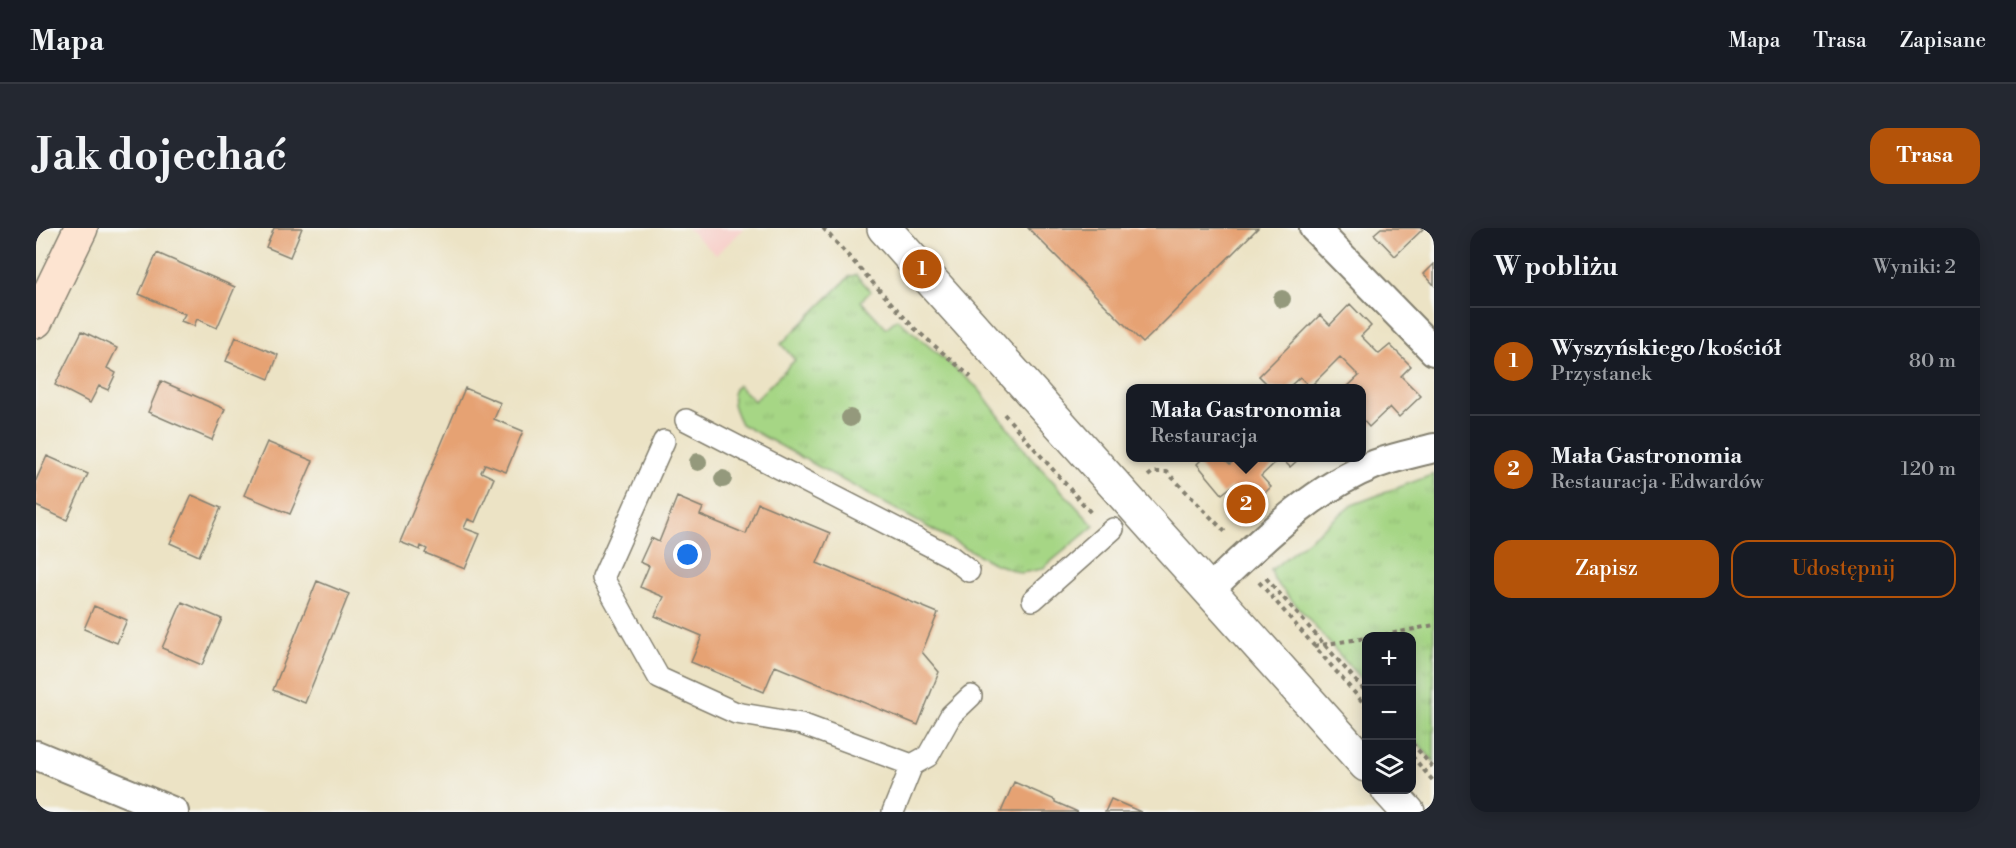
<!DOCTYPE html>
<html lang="pl">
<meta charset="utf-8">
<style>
body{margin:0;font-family:"Libre Bodoni",serif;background:#242831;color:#f1f3f6}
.controls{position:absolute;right:18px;bottom:18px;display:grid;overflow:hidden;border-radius:12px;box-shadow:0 3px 15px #0003}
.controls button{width:54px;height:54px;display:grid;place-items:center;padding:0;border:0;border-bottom:2px solid #363941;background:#171b24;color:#f1f3f6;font:30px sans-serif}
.you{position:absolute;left:652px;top:327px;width:21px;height:21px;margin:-15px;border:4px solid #fff;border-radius:50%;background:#1a73e8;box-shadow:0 0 0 9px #1a73e833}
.badge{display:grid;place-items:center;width:39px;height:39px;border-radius:50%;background:#b45309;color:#fff;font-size:20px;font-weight:700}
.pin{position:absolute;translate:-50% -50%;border:3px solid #fff;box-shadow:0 2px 6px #0006}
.popup{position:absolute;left:1090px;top:156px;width:240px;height:78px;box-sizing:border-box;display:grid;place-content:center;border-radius:12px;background:#171b24;filter:drop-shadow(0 2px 4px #0005);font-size:20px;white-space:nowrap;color:#9ea1a6}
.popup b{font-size:22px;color:#f1f3f6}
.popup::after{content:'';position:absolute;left:50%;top:100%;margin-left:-12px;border:12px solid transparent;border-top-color:#171b24}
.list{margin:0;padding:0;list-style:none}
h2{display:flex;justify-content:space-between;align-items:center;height:78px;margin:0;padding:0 24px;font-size:26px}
h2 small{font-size:20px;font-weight:400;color:#9ea1a6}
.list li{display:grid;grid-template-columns:39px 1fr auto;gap:18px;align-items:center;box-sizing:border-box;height:108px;padding:0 24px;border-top:2px solid #363941}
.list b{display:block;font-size:22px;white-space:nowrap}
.list p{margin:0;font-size:20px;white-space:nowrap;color:#9ea1a6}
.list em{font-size:20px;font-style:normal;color:#9ea1a6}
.actions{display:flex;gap:12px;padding:18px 24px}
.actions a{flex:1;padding:14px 0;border:2px solid #b45309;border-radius:18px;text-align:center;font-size:21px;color:#b45309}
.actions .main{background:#b45309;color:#fff}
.icon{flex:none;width:33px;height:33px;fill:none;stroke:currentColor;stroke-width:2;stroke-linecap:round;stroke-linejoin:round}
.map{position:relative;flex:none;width:1398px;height:584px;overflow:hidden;border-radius:18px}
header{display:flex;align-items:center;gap:36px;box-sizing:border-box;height:84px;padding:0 30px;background:#171b24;border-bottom:2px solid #363941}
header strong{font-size:28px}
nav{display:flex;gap:33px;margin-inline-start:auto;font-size:21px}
.intro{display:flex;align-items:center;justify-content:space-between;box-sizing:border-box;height:144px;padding:0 36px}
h1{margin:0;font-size:42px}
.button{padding:15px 27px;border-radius:18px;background:#b45309;color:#fff;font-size:21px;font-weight:700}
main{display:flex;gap:36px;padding:0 36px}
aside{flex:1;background:#171b24;border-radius:18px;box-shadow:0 3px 15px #0003}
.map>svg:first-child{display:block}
.built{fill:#f7d0ca}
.grass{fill:url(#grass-tufts);stroke:#617950;stroke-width:1.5}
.building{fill:#e6a273}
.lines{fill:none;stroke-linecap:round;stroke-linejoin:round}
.pedestrian-casing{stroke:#848070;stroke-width:24}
.minor-casing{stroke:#848070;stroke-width:32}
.tertiary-casing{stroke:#848070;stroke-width:36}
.secondary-casing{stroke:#848070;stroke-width:36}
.path{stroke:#848070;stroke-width:4;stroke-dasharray:4.5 4.5;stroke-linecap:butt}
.pedestrian{stroke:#fff;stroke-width:21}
.minor{stroke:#fff;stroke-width:28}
.tertiary{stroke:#fff;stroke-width:33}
.secondary{stroke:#fde4d1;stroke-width:33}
.tree{fill:#94997c}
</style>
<header>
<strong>Mapa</strong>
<nav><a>Mapa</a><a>Trasa</a><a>Zapisane</a></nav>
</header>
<div class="intro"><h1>Jak dojechać</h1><a class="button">Trasa</a></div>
<main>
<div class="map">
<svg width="1398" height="584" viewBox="0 0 1398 584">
<defs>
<pattern id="grass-tufts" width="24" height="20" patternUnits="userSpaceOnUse" patternTransform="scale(1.5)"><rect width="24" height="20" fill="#a6d685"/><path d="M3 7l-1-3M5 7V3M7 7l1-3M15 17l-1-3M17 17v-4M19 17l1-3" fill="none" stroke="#8eb772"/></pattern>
</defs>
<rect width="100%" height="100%" fill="#f6f6f2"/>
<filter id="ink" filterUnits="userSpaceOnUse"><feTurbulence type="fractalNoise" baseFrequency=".0167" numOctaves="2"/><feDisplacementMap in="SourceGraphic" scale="12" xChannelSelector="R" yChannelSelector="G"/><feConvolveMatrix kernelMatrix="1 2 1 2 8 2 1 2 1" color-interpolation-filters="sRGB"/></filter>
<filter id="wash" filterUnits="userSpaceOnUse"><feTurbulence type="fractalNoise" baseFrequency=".008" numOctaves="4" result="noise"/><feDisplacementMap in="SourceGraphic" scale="24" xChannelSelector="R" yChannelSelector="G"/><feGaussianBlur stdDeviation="1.35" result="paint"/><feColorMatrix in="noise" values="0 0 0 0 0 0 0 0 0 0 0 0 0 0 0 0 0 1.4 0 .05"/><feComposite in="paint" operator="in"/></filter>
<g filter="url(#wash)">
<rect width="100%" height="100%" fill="#ece3c5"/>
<path class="built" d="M 651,0 L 709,0 L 680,27 Z"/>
<path class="grass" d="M 820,47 L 835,63 L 825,73 L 850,100 L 861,91 L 942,160 L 992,226 L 1058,298 L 1006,341 L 985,345 L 957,335 L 705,196 C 699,183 691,169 702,157 L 718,173 L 759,132 L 745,116 L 814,48 Z
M 1398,246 L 1398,534 L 1376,508 L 1376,409 L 1330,409 L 1330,457 L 1238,352 L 1235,342 L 1316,277 Z"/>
<g id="blocks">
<path class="building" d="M 238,0 L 266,0 L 254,29 L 230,19 Z
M 992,0 L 1222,0 L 1107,115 Z
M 1345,0 L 1388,0 L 1359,28 L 1338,6 Z
M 121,25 L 199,59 L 181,100 L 161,91 L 158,98 L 145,93 L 149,86 L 103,66 Z
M 1398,36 L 1398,57 L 1388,46 Z
M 1314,76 L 1335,98 L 1325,108 L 1343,126 L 1354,117 L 1375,138 L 1365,148 L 1385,168 L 1363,189 L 1354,179 L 1333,199 L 1326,191 L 1326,160 L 1310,160 L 1323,148 L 1304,129 L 1274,159 L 1264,149 L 1252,160 L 1230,160 L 1233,158 L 1223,148 L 1284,87 L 1294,97 Z
M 46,103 L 81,120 L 71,140 L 80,145 L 72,162 L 63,158 L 54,175 L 19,157 Z
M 200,109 L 242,127 L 233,151 L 190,133 Z
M 125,153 L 189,181 L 176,212 L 112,184 Z
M 429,160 L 465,175 L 458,191 L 487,203 L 470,244 L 449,236 L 445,244 L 458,250 L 439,294 L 432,291 L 428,300 L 444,306 L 429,341 L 389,325 L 391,321 L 385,318 L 384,322 L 364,314 Z
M 231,214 L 277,233 L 254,286 L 208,267 Z
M 11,228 L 52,246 L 31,292 L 0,278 L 0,252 Z
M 1167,230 L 1187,230 L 1194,236 L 1201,230 L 1244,230 L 1225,248 L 1235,259 L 1214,279 L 1195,259 L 1186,266 L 1161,236 Z
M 1245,230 L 1264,230 L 1254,239 Z
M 156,267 L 185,280 L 163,328 L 134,315 Z
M 641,269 L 667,280 L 664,287 L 710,306 L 722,275 L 794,305 L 781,335 L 902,385 L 886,424 L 903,444 L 882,497 L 739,438 L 728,464 L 655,434 L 666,408 L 619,388 L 628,369 L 604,359 L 613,338 L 604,334 L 615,310 L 623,314 Z
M 281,353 L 313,366 L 269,475 L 237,462 Z
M 146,374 L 186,391 L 166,437 L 126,420 Z
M 58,378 L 91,392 L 81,415 L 48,401 Z
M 978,554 L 1019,572 L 1019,574 L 1042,584 L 965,584 Z
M 1075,571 L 1105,584 L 1069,584 Z"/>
</g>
</g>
<g filter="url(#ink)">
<use href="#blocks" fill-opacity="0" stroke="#848070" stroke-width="1.5"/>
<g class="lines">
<g class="pedestrian-casing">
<path id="pedestrian" d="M 650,192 L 914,328 L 933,343
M 628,213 L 567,350 L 623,450 L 700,485 L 765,496 L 876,537
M 997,372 L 1077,301
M 857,584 L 876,537 L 892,528 L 915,487 L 935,468"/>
</g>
<g class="minor-casing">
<path id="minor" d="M 1278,0 L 1398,123
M 1174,361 C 1223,315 1275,261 1340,236 C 1359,229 1379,225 1398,220
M 0,527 L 138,584"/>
</g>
<g class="tertiary-casing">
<path id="tertiary" d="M 848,0 L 1330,537
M 1352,562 L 1372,584"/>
</g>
<g class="secondary-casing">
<path id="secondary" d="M 0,93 L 45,0"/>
</g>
<path class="path" d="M 787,0 L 878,100 L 935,149
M 968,186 L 1056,286
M 1112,248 L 1117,244 L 1131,244 L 1191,306
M 1230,350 L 1330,464
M 1223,354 L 1330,478
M 1339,409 L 1398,397
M 1278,418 L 1330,410
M 1376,515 L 1398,541
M 1376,528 L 1398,554"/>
<use href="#pedestrian" class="pedestrian"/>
<use href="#minor" class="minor"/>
<use href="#tertiary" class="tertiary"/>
<use href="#secondary" class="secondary"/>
</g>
<g class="tree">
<circle cx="1246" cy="71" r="9"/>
<circle cx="814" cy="190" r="9"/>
<circle cx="662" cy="234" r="9"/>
<circle cx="687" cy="251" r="9"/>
</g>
</g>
</svg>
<div class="controls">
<button>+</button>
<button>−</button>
<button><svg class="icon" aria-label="layers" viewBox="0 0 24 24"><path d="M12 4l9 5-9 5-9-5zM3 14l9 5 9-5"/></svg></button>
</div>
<div class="you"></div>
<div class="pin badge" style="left:886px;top:41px">1</div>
<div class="pin badge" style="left:1210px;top:276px">2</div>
<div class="popup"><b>Mała Gastronomia</b>Restauracja</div>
</div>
<aside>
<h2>W pobliżu<small>Wyniki: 2</small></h2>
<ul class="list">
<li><span class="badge">1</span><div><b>Wyszyńskiego / kościół</b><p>Przystanek</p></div><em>80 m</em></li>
<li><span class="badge">2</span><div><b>Mała Gastronomia</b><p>Restauracja · Edwardów</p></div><em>120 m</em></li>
</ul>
<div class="actions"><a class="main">Zapisz</a><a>Udostępnij</a></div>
</aside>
</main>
